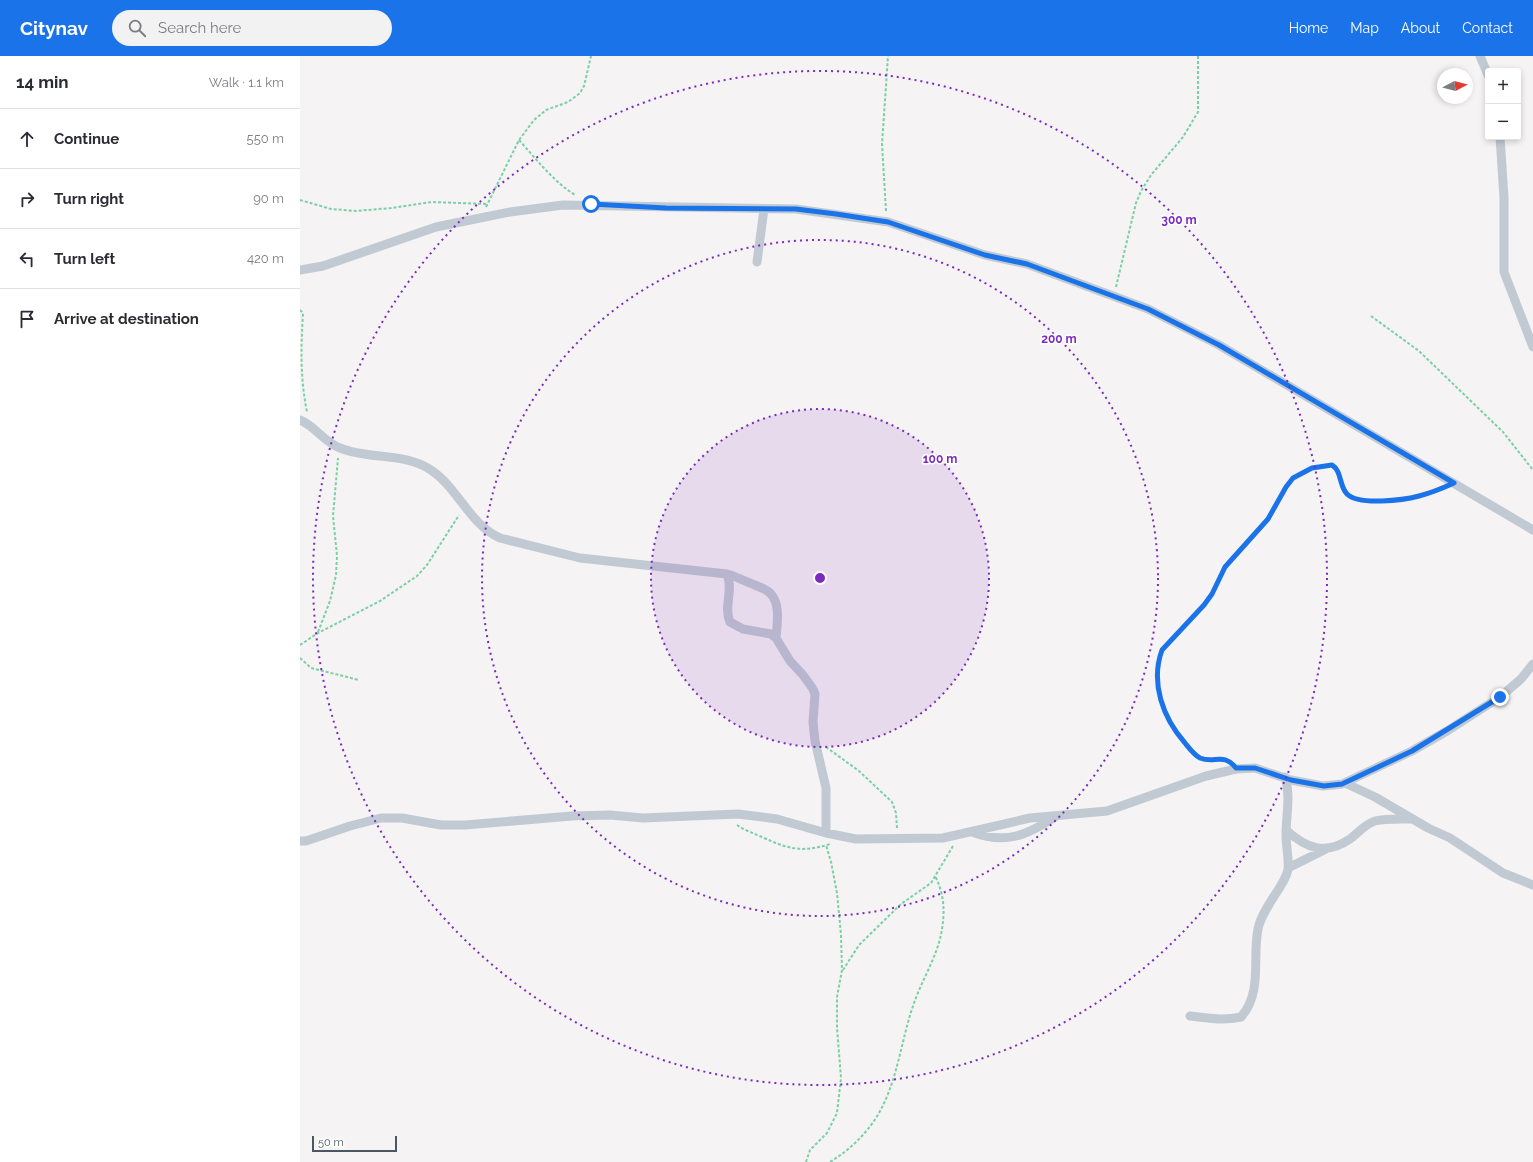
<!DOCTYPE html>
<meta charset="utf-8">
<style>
body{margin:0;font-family:Raleway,sans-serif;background:#f2f2f3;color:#2b2b33}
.controls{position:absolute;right:12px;top:12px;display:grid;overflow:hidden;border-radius:4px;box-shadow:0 2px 6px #0003}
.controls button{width:36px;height:36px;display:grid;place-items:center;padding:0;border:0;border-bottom:1px solid #e1e1e2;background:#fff;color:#2b2b33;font:20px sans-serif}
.compass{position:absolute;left:1137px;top:12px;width:36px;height:36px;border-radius:50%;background:#fff;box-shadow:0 2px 6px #0003;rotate:83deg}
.scale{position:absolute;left:12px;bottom:10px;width:85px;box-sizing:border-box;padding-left:4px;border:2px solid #4a5661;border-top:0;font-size:11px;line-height:14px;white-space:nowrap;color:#4a5661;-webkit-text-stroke:3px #fff;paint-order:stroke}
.stop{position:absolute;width:12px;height:12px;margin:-9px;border:3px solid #1a73e8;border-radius:50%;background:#fff}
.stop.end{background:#1a73e8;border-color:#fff;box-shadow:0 1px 4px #0008}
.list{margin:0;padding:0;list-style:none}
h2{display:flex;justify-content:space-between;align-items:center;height:52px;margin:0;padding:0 16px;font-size:17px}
h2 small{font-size:13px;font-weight:400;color:#7c7c81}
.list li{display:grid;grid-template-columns:26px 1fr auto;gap:12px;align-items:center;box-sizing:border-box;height:60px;padding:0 16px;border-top:1px solid #e1e1e2}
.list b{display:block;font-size:15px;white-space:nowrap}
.list em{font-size:13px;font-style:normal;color:#7c7c81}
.icon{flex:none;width:22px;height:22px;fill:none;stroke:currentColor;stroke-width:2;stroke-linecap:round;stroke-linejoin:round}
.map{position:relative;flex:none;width:1233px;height:1106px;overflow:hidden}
header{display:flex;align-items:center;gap:24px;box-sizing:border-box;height:56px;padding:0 20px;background:#1a73e8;color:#fff}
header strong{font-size:19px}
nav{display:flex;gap:22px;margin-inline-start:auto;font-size:14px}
.search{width:280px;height:36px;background:#f2f2f3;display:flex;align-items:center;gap:10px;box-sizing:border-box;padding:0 14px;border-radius:22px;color:#7c7c81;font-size:15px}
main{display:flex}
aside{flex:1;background:#fff}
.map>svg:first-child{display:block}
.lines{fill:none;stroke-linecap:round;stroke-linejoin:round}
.path{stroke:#7ad0a6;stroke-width:2;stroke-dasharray:3 2;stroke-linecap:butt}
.street{stroke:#c1cad2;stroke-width:9}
.route{stroke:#1a73e8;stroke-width:5}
.ring{fill:none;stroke:#7b2cbf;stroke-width:2;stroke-dasharray:2 4}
.centre{fill:#7b2cbf;stroke:#fff;stroke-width:2}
.ring-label{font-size:12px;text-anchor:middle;font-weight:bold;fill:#7b2cbf;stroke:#fff;stroke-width:3;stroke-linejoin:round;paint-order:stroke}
</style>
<header>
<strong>Citynav</strong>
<div class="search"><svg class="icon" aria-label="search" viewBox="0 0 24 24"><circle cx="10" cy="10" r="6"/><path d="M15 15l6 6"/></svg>Search here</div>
<nav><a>Home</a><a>Map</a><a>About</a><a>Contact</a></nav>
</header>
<main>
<aside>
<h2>14 min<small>Walk · 1.1 km</small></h2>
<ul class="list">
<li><svg class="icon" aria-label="ahead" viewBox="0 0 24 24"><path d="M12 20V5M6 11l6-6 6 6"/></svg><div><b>Continue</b></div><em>550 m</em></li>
<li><svg class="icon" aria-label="right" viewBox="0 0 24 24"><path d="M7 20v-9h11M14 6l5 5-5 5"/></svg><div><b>Turn right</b></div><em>90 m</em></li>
<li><svg class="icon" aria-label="left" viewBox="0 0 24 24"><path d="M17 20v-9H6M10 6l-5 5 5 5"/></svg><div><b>Turn left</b></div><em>420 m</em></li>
<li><svg class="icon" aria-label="arrive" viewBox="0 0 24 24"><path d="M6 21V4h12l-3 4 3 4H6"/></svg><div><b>Arrive at destination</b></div></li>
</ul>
</aside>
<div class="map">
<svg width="1233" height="1106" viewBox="0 0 1233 1106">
<rect width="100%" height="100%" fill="#f5f3f3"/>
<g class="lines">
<path class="path" d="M 219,84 C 237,104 253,125 275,139
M 0,144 L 31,153 L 56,155 L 91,152 L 132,146 L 187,148
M 186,151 L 219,84 L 234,64 L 246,54 L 268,46 L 280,37 L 284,30 L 291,0
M 586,155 L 582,88 L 588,0
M 816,231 L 836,147 L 841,135 L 851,119 L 883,81 L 898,56 L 898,0
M 0,254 L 3,257 C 1,291 0,322 7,356
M 1071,260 L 1119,295 L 1203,376 L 1233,414
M 18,576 L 30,545 L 36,519 L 37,500 L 33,460 L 38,402
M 0,589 L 18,577 L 80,545 L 117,520 L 127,509 L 159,459
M 0,602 L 11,612 L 59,624
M 526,691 L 559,715 L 592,746 L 596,757 L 597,772
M 928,705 C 919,701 909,705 900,702 C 894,699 889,692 885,687 C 863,662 850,627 862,594 L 904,549 L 912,538 L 925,511 L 968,463 L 985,431 L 993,422 L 1005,414 L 1028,409 L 1037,413 C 1040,422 1041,432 1048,439 C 1064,454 1123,440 1142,432
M 437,769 C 444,774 453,777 462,781 C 488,793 502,797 530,788
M 543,914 L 559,889 L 601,848 L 631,827 L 653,790
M 506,1106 L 510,1094 L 527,1077 L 537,1057 L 541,1022 L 537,972 L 537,941 L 542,914 L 541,879 L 537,837 L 531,806 L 526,789
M 530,1106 C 548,1095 562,1082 574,1065 C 597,1031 600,988 613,950 C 621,925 638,900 642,873 C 645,855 644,837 635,820"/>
<path class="street" d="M 1180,0 L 1188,19
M 1200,81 L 1204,142 L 1204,216 L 1233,291
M 457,206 L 464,153
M 0,214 L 23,210 L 136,171 L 210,156 L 263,149 L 496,153 L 588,166 L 685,199 L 727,208 L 848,253 L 919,289 L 1233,474
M 0,364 C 15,370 24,386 40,392 C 69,404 104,396 131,414 C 158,432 170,469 200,482 L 280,502 L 427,518 C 435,520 442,524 450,527 C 456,530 465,532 470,537 C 481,548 477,568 476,582
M 427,518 C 434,534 423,551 430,566 L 443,573 L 471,578 L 476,582 L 490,605 L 503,619 L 513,633 L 515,638 L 513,666 L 515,685 L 526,732 L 526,777
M 1045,727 L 1075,741 L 1128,772 L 1150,782 L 1203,817 L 1233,829
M 986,774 C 1006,792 1025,800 1050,783 C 1058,777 1065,768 1075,765 C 1087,762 1101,763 1113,763
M 672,776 C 706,789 728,779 756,760
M 0,785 L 6,785 L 50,770 L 81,762 L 102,762 L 141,769 L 165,769 L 272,760 L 310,759 L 343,762 L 438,758 L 477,763 L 526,777 L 556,783 L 643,782 L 730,762 L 807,755 L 906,720 L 936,713 L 955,712 L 991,724 L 1023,730 L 1042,728 L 1112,695 L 1147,675 L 1200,641 L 1221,623 L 1233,608
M 988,812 L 1026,793
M 890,960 C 907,962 924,965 941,961 C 963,936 952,902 958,873 C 962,852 986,828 988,813 C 989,801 986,790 986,779 C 986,760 991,740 985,721"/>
</g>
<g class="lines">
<path class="route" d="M 291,148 L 366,152 L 496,153 L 536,158 L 588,166 L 685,199 L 727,208 L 848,253 L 919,289 L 1154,427 C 1143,432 1131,437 1119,440 C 1104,444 1059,450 1047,438 C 1039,430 1042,415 1032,409 L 1012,412 L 993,422 L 986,431 L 968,463 L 925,511 L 912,538 L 904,549 L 862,594 C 850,627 863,662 885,687 C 889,692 894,699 900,702 C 915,708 923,696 936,712 L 955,712 L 991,724 L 1024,730 L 1042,728 L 1112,695 L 1200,641"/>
</g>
<circle cx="520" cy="522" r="169" fill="#7b2cbf" fill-opacity=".12"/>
<g class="ring">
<circle cx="520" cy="522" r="169"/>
<circle cx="520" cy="522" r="338"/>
<circle cx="520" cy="522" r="507"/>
</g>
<circle cx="520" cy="522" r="6" class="centre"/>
<g class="ring-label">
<text x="879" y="168">300 m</text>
<text x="759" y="287">200 m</text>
<text x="640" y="407">100 m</text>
</g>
</svg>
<div class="controls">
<button>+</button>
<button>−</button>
</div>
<svg class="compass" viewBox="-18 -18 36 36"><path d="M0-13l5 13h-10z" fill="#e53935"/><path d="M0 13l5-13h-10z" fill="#7c7c81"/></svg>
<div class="scale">50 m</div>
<div class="stop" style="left:291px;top:148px"></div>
<div class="stop end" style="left:1200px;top:641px"></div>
</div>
</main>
